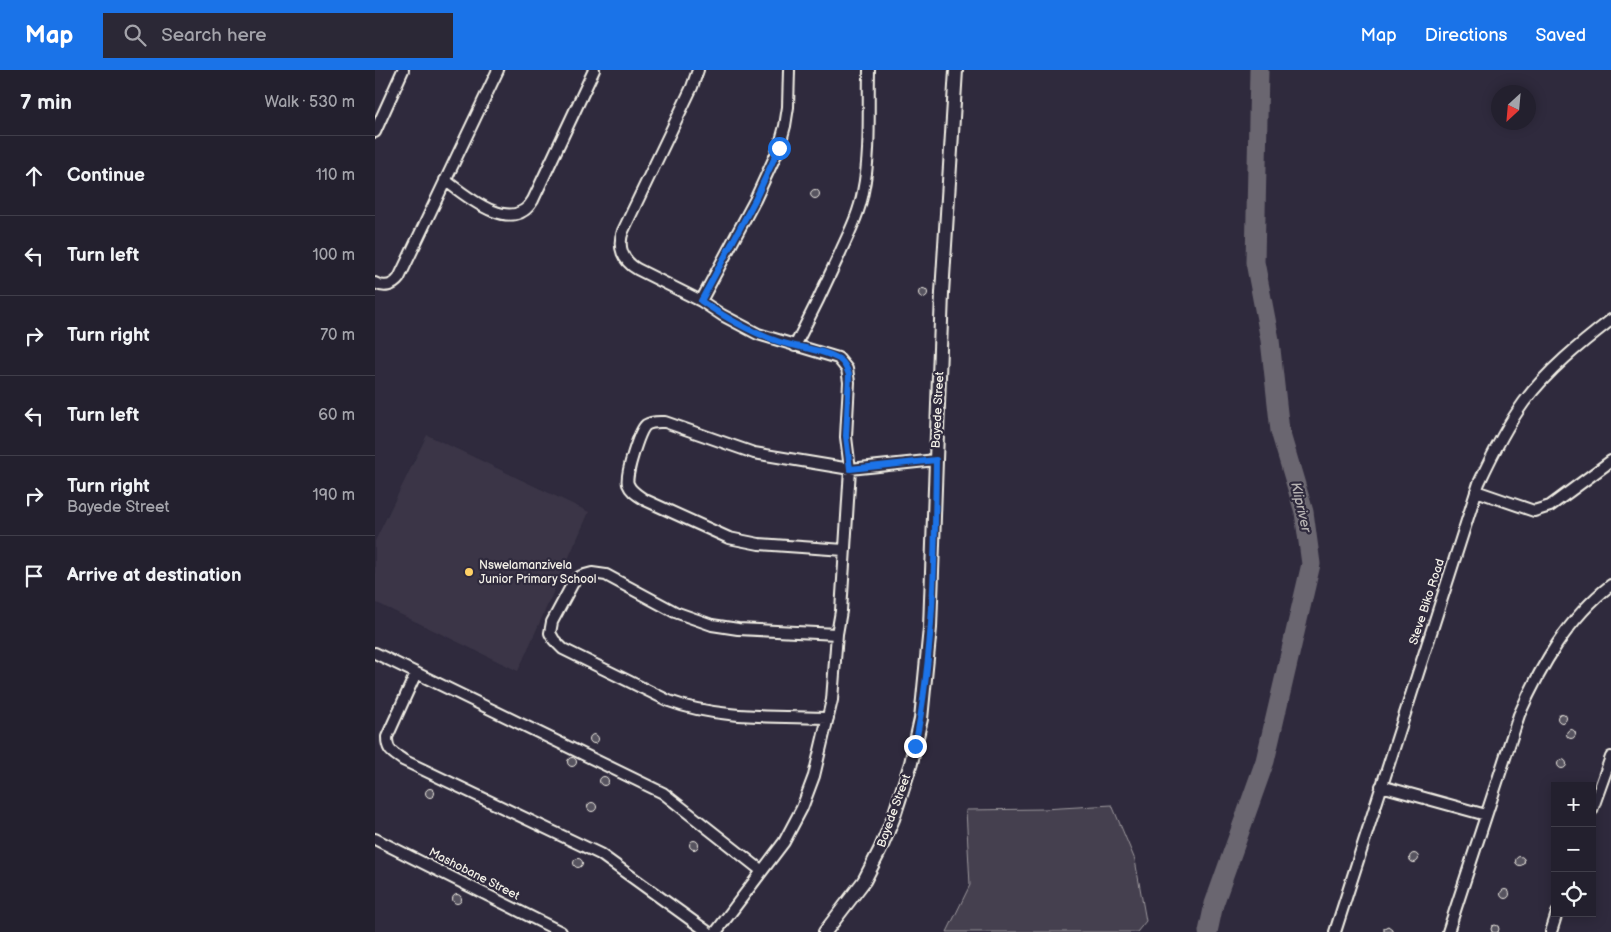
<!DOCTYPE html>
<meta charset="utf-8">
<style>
body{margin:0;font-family:"Balsamiq Sans",sans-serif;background:#2b2836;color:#f1f3f6}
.controls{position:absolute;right:15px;bottom:15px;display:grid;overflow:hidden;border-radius:0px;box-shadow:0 2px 12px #0003}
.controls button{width:45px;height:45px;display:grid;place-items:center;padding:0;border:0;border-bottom:1px solid #403e4a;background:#23202e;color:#f1f3f6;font:25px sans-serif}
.compass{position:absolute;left:1116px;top:15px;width:45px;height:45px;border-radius:50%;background:#23202e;box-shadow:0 2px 12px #0003;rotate:206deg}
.stop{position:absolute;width:15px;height:15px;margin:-11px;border:4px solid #1a73e8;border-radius:50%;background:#fff}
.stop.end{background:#1a73e8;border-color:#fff;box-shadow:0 1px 5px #0008}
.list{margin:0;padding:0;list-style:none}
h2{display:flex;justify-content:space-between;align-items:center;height:65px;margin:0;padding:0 20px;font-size:21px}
h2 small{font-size:16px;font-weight:400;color:#a3a3aa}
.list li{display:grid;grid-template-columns:32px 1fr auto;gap:15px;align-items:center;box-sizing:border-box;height:80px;padding:0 20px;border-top:1px solid #403e4a}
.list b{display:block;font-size:19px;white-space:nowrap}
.list p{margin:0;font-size:16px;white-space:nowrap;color:#a3a3aa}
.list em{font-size:16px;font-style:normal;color:#a3a3aa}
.icon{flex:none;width:28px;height:28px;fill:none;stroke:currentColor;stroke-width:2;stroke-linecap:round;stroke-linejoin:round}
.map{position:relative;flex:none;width:1236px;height:862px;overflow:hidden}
header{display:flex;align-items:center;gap:30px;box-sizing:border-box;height:70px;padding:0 25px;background:#1a73e8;color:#fff}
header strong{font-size:24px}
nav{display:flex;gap:28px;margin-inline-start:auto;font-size:18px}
.search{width:350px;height:45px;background:#2b2836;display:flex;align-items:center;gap:12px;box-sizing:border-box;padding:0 18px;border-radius:0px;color:#a3a3aa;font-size:19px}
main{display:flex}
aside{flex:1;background:#23202e}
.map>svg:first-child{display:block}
.built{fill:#3b3647}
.green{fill:#454050;stroke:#9c989c}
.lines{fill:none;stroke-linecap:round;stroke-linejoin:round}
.river{stroke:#6a6670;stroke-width:19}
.building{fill:#56525f;stroke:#f4f1e8}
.minor-casing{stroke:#f4f1e8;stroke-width:14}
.tertiary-casing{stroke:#f4f1e8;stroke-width:16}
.minor{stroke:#2f2a3d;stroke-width:10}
.tertiary{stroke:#2f2a3d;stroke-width:12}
.route{stroke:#1a73e8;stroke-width:6}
.poi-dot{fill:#ffd166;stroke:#2f2a3d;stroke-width:2}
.labels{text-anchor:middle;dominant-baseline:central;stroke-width:4.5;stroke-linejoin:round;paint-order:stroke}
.street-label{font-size:12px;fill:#f4f1e8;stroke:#2f2a3d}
.poi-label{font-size:12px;fill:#f4f1e8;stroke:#2f2a3d;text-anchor:start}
.water-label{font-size:14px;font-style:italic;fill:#b6b2b2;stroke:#2f2a3d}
</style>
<header>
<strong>Map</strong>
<div class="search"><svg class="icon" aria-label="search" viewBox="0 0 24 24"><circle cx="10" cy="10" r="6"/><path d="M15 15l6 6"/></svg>Search here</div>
<nav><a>Map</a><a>Directions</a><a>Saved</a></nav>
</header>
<main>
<aside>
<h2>7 min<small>Walk · 530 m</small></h2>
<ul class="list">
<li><svg class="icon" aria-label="ahead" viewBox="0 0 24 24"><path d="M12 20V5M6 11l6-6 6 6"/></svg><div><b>Continue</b></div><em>110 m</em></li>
<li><svg class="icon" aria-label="left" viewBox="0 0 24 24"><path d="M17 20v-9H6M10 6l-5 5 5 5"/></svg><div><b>Turn left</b></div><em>100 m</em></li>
<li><svg class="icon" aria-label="right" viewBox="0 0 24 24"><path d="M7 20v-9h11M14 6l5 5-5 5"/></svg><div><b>Turn right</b></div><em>70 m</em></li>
<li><svg class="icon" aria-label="left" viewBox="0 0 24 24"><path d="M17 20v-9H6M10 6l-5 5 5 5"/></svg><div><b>Turn left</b></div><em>60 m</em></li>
<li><svg class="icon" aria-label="right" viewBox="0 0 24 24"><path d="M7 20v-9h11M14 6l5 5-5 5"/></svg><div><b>Turn right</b><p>Bayede Street</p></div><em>190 m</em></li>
<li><svg class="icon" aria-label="arrive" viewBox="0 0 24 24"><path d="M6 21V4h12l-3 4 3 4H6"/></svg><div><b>Arrive at destination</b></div></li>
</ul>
</aside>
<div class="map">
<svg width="1236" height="862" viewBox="0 0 1236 862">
<rect width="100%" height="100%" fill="#2f2a3d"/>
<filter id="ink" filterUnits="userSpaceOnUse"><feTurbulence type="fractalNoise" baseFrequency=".02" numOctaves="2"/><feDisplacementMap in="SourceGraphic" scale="10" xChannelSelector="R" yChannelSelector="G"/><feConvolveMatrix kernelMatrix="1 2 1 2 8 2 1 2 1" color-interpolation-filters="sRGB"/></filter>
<g filter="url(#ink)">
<path class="built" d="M 52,365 L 214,442 L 143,601 L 0,532 L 0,471 Z"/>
<path class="green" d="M 737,735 L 760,790 L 771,851 L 762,862 L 572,862 L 595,815 L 591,740 L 669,739 Z"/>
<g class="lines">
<path class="river" d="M 833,862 L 839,834 L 890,691 L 936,494 L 929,442 L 905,361 L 895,270 L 880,192 L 884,0"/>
</g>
<path class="building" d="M435.5 124a4.5 4.5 0 1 1 9 0a4.5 4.5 0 1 1-9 0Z
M543.5 223a4.5 4.5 0 1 1 9 0a4.5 4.5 0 1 1-9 0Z
M1182.5 648a4.5 4.5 0 1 1 9 0a4.5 4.5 0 1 1-9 0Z
M1191.5 664a4.5 4.5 0 1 1 9 0a4.5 4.5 0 1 1-9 0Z
M214.5 669a4.5 4.5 0 1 1 9 0a4.5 4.5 0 1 1-9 0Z
M192.5 692a4.5 4.5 0 1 1 9 0a4.5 4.5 0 1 1-9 0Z
M1182.5 694a4.5 4.5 0 1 1 9 0a4.5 4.5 0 1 1-9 0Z
M224.5 711a4.5 4.5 0 1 1 9 0a4.5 4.5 0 1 1-9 0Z
M50.5 723a4.5 4.5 0 1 1 9 0a4.5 4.5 0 1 1-9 0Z
M212.5 737a4.5 4.5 0 1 1 9 0a4.5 4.5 0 1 1-9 0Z
M314.5 775a4.5 4.5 0 1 1 9 0a4.5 4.5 0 1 1-9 0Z
M1034.5 788a4.5 4.5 0 1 1 9 0a4.5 4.5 0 1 1-9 0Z
M1140.5 791a4.5 4.5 0 1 1 9 0a4.5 4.5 0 1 1-9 0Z
M198.5 793a4.5 4.5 0 1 1 9 0a4.5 4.5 0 1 1-9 0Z
M1125.5 824a4.5 4.5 0 1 1 9 0a4.5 4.5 0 1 1-9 0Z
M77.5 829a4.5 4.5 0 1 1 9 0a4.5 4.5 0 1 1-9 0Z
M1116 859a4 4 0 1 1 8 0a4 4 0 1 1-8 0Z
M 1013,856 L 1017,859 L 1017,862 L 1009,862 L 1009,858 Z"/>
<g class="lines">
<g class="minor-casing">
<path id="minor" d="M 323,0 L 317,17 L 248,161 C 242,177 248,191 262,199 L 326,231 L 347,245 L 383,264 L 463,288 L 472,299 L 474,312 L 471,367 L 475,399 L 466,541 L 462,564 L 457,630 L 439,706 L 427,738 L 409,772 L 341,862
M 0,62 L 28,0
M 70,110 C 91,126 138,166 158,130 L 219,0
M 0,213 C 9,218 18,216 24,208 L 123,0
M 326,231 L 380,130 L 404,78 L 410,56 L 413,37 L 414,0
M 420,276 C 436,245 451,214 465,183 C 474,163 484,144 488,122 C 496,83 493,40 494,0
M 1101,421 L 1159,441 L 1175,436 L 1236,391
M 469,480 L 384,474 L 354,468 L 270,430 C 263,425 256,422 253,414 C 250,406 264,361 271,355 C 277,351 284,352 290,352 L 379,383 L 475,399 L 561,390
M 0,583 L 288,723 L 387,801
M 41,603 L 12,667 C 12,681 17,682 28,690 L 225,784 L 333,862
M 453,648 C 401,646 342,649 294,631 L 188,579 L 179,570 L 175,563 L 177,552 L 199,511 L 206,506 L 217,503 L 231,505 L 300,542 L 337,555 L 363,559 L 462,564
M 1006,716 L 1111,745
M 1217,740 L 1236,687
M 0,769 L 186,862
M 960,862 L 1104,413 C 1117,385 1131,357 1149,332 C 1173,300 1205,274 1236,250
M 1073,862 L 1144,645 C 1166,596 1193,548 1236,515
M 1176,862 L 1182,843"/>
</g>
<g class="tertiary-casing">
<path id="tertiary" d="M 450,862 L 489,811 L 505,780 L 518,749 L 536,693 L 546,649 L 555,558 L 567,223 L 581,0"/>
</g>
<use href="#minor" class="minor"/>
<use href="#tertiary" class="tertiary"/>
</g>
</g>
<g class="lines" filter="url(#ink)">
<path class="route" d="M 404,78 L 380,130 L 326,231 C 351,248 376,263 405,272 C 424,278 447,279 464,289 C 470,293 472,299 474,305 L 471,366 L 475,399 L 561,390 C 560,484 559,583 540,676"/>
</g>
<circle class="poi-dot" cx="94" cy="502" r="5"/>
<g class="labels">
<g class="street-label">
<text transform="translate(563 340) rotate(-87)">Bayede Street</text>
<text transform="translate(1052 532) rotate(-72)">Steve Biko Road</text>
<text transform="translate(519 741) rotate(-70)">Bayede Street</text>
<text transform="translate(99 804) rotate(27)">Mashobane Street</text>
</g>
<g class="poi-label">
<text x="104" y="495">Nswelamanzivela<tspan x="104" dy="14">Junior Primary School</tspan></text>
</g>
<g class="water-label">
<text transform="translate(926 437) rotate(77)">Klipriver</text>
</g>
</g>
</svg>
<div class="controls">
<button>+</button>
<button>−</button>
<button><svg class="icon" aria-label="locate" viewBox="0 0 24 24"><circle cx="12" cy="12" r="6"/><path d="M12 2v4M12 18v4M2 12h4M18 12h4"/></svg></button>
</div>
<svg class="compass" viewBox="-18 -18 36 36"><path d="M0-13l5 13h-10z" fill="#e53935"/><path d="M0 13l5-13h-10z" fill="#a3a3aa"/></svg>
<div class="stop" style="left:404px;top:78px"></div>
<div class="stop end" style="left:540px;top:676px"></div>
</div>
</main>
